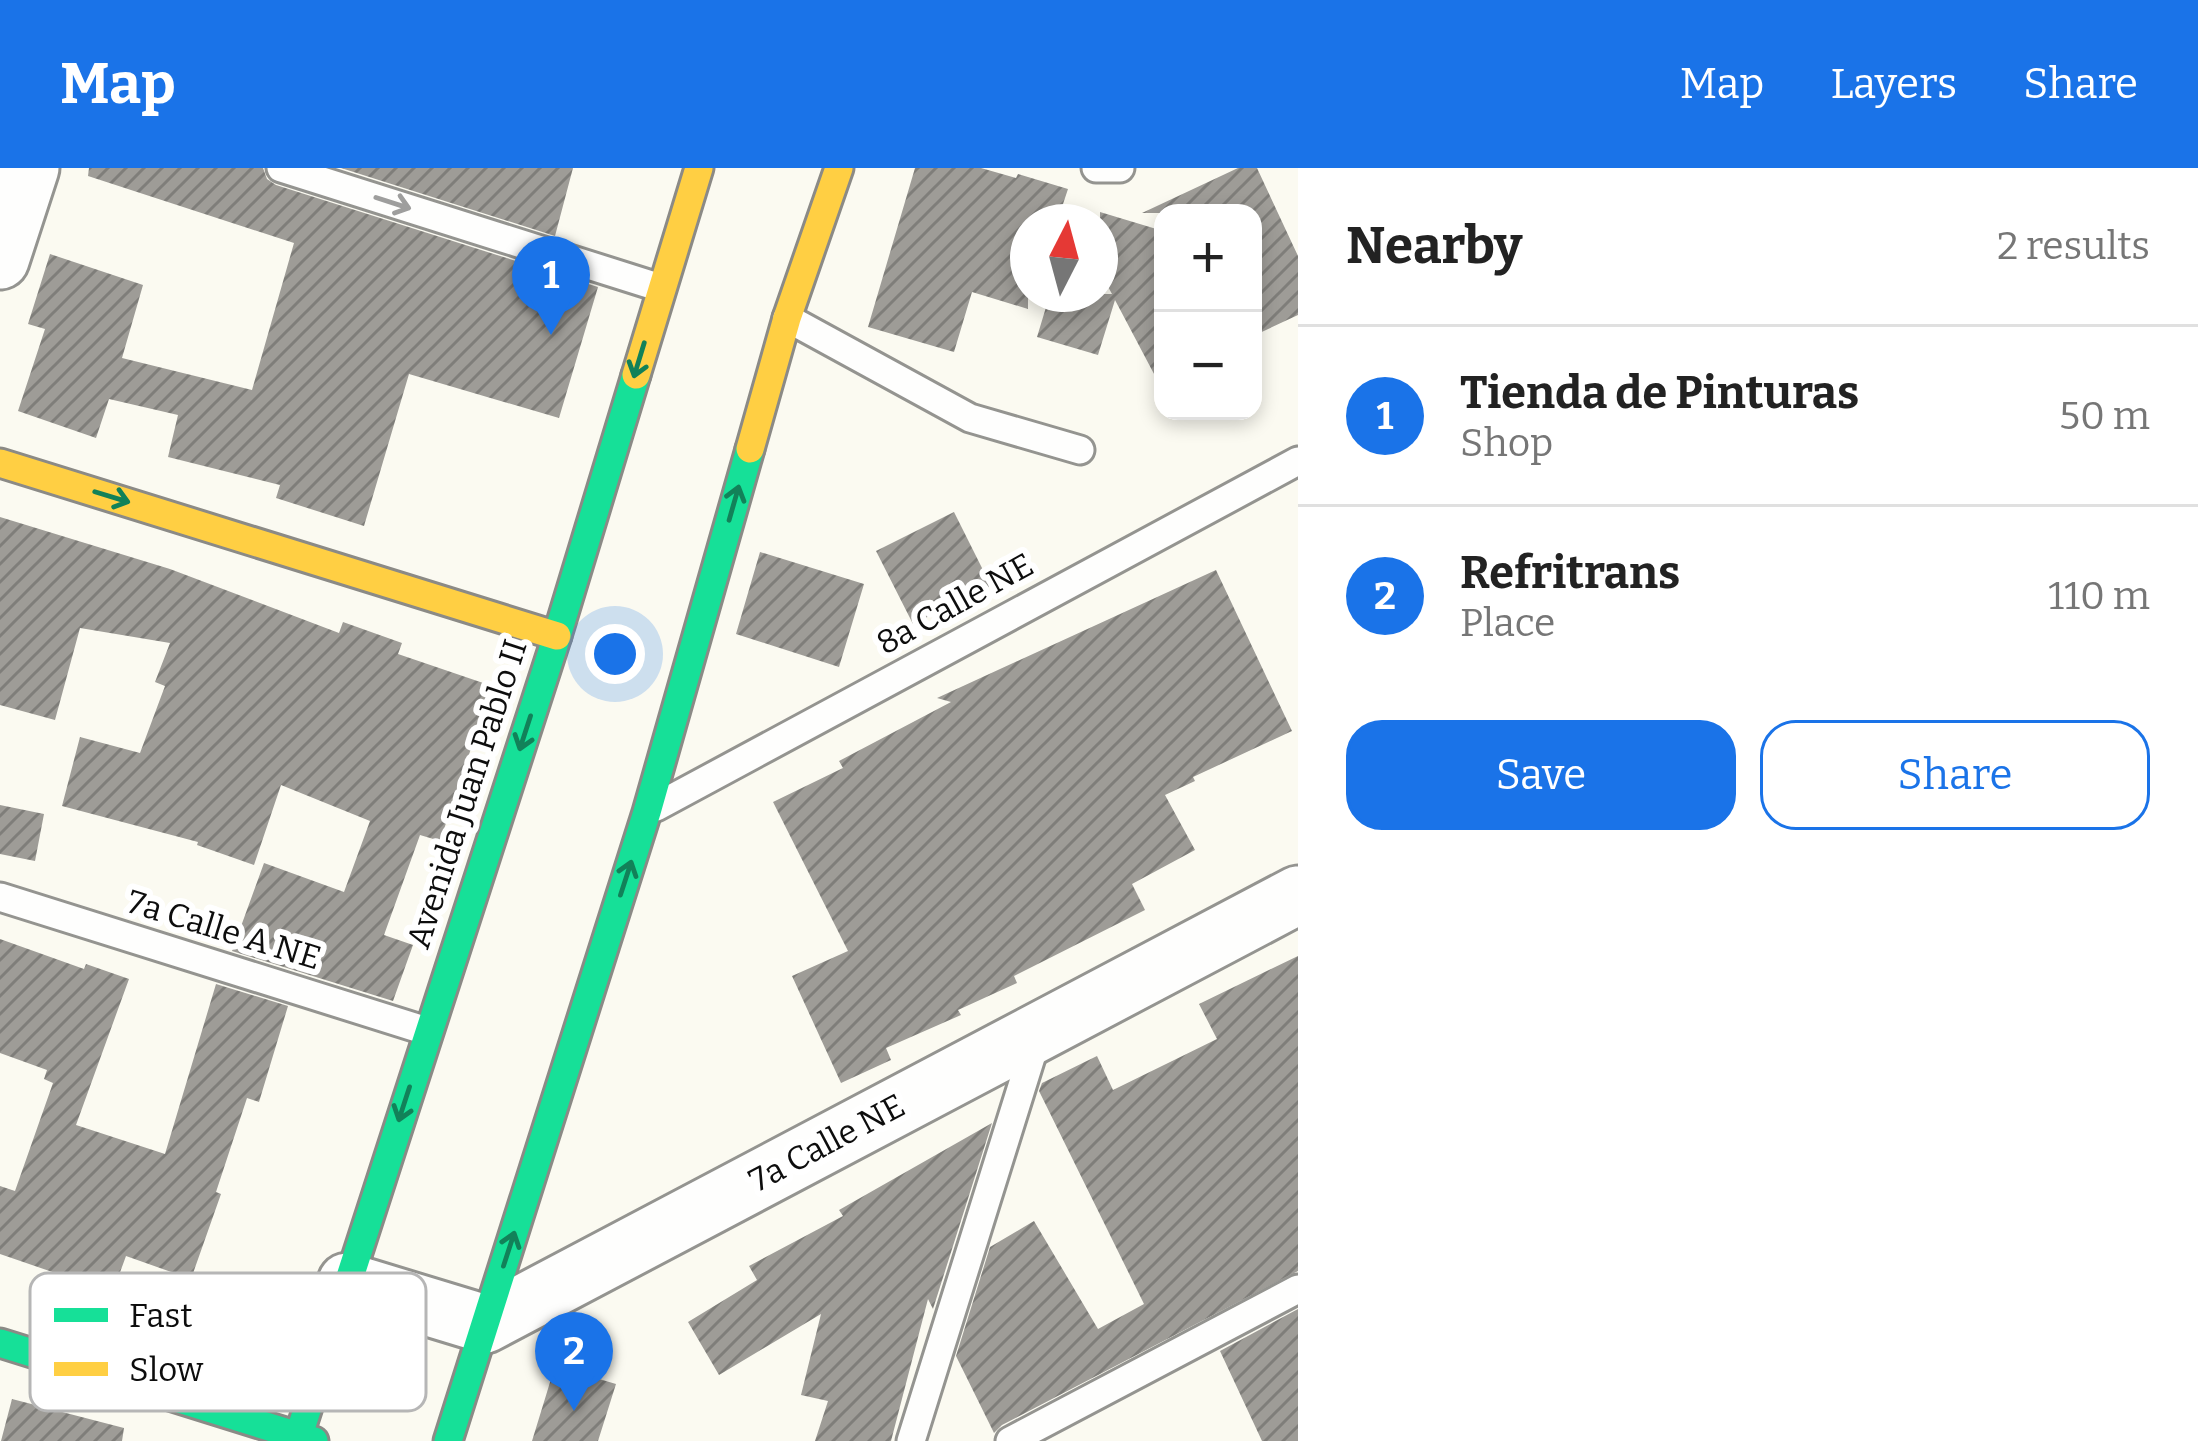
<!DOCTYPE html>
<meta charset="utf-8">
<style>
body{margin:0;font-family:Bitter,serif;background:#f6f6f6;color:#222}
.controls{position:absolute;right:36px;top:36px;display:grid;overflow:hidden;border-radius:24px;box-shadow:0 6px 18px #0003}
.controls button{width:108px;height:108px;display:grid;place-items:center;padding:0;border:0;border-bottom:3px solid #e0e0e0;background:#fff;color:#222;font:60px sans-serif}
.compass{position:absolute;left:1010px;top:36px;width:108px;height:108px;border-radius:50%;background:#fff;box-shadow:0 6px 18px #0003;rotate:6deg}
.you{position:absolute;left:615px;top:486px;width:42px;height:42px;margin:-30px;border:9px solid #fff;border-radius:50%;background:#1a73e8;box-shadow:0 0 0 18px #1a73e833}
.badge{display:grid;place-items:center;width:78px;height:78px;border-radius:50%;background:#1a73e8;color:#fff;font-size:39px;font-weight:700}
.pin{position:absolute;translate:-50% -99px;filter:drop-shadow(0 3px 6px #0008)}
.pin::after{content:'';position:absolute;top:63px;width:42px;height:36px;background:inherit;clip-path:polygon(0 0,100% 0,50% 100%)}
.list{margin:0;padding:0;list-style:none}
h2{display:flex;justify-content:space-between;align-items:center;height:156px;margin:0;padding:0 48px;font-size:51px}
h2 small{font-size:39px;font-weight:400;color:#767676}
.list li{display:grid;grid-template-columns:78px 1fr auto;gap:36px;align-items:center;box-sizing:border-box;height:180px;padding:0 48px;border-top:3px solid #e0e0e0}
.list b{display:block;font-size:45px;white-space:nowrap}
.list p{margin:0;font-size:39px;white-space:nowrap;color:#767676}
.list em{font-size:39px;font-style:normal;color:#767676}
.actions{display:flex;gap:24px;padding:36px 48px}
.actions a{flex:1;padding:27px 0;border:3px solid #1a73e8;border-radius:36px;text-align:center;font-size:42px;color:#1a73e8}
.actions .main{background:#1a73e8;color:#fff}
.map{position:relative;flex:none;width:1298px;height:1273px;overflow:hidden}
header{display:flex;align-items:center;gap:72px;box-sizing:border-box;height:168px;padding:0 60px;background:#1a73e8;color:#fff}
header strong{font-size:57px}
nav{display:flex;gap:66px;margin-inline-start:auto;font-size:42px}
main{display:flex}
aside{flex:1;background:#fff}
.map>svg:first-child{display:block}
.building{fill:url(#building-hatch)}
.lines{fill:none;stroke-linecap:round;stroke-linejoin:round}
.lane-casing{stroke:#949490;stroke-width:33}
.street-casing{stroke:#949490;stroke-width:63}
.fast-casing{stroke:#8b8a86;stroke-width:33}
.slow-casing{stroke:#8b8a86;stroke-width:33}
.lane{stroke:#fefefd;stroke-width:27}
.street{stroke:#fefefd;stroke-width:57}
.fast{stroke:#16e098;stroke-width:27}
.slow{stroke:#ffcf43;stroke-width:27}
.oneway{stroke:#9e9e9d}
.oneway2{stroke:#128159}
.labels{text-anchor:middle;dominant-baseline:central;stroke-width:12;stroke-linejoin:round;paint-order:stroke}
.street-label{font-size:33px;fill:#0d0d0d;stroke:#fff}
.key{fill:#fff;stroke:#b6b6b6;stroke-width:3}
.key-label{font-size:33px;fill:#0d0d0d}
</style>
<header>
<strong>Map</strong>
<nav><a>Map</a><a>Layers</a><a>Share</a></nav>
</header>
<main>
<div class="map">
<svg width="1298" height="1273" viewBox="0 0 1298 1273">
<defs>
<pattern id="building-hatch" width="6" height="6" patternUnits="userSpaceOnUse" patternTransform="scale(3)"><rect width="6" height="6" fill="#9e9c97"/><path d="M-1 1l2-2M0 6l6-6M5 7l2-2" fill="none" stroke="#7f7e7a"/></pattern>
</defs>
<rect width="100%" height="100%" fill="#fbfaf1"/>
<path class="building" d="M 89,0 L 263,0 L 267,11 L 276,17 L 598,119 L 559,250 L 409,206 L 364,358 L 276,330 L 280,317 L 168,289 L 178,247 L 109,231 L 96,270 L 18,243 L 45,161 L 28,156 L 50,86 L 143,117 L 122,190 L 252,222 L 294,75 L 88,8 Z
M 341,0 L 573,0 L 555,68 Z
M 915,0 L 981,0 L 1016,10 L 1018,6 L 1068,21 L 1057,54 L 1028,54 L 1028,141 L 972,124 L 954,184 L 868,159 Z
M 1238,0 L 1257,0 L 1298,88 L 1298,147 L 1253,168 L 1253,45 L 1142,45 Z
M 1100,44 L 1163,63 L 1163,223 L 1115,132 L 1098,187 L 1037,169 L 1050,126 L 1112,126 L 1100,104 Z
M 954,344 L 991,418 L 913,456 L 876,383 Z
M 0,349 L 170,401 L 339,465 L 343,454 L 402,475 L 398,486 L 492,518 L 440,673 L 420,667 L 384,767 L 413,777 L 393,833 L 232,783 L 264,695 L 344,724 L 370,653 L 281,617 L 254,697 L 197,677 L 198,674 L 62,638 L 80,569 L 140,585 L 165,518 L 155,514 L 170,475 L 80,460 L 55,552 L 0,537 Z
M 760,384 L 864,416 L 839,499 L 736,466 Z
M 1216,402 L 1292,563 L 1193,609 L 1195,613 L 1165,627 L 1195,682 L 1132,716 L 1145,742 L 1014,808 L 1017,815 L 958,842 L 961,847 L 886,880 L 891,892 L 841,915 L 792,808 L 848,783 L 773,634 L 843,600 L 839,593 L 951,534 L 937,530 Z
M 0,637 L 44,646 L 35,693 L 0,686 Z
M 0,771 L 84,801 L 86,796 L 129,811 L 76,957 L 165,986 L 216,816 L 288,838 L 259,934 L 247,930 L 216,1024 L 221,1026 L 191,1111 L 126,1088 L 107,1140 L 58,1123 L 64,1108 L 0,1086 L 0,1018 L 15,1023 L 53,915 L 44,911 L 47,902 L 0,885 Z
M 1298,788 L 1298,1103 L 1002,1257 L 994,1265 L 956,1188 L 990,1079 L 1034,1053 L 1098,1161 L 1144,1136 L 1039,923 L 1042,915 L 1097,888 L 1113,922 L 1217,871 L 1199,836 Z
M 992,955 L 933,1141 L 928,1131 L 891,1273 L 815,1273 L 828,1233 L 801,1227 L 821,1146 L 719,1207 L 688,1154 L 757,1112 L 749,1098 L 843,1048 L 839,1042 Z
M 1298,1141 L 1298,1273 L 1262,1273 L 1220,1183 Z
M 555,1198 L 616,1216 L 598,1273 L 532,1273 Z
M 12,1231 L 124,1260 L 122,1273 L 1,1273 Z"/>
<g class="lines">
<g class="lane-casing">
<path id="lane" d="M 281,0 L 661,120
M 1096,0 L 1120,0
M 787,150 L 970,250 L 1080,282
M 656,639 L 1298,293
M 0,729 L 427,863
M 911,1273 L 1037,870
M 1010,1273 L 1298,1121"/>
</g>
<g class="street-casing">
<path id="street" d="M 0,92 L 30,0
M 347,1114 L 485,1156 L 1298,727"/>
</g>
<g class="fast-casing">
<path id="fast" d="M 0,1175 L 314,1273
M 297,1273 L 557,468 L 636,207
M 448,1273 L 647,644 L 750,281"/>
</g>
<g class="slow-casing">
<path id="slow" d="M 636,207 L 699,0
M 750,281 L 787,150 L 839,0
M 0,295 L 557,468"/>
</g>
<use href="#lane" class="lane"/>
<use href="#street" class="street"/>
<use href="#fast" class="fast"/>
<use href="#slow" class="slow"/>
</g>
<defs><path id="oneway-shaft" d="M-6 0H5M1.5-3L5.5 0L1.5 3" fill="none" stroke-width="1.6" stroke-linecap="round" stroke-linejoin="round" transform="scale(3)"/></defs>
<use class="oneway" href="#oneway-shaft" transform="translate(393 35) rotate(18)"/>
<g class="oneway2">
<use href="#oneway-shaft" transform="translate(639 192) rotate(107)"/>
<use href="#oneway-shaft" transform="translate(112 329) rotate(17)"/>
<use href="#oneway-shaft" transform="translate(734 335) rotate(-74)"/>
<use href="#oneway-shaft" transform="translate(525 565) rotate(108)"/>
<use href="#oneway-shaft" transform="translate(626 710) rotate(-72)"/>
<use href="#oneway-shaft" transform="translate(404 936) rotate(108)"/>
<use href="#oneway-shaft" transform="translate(509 1081) rotate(-72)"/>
</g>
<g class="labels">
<g class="street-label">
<text transform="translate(955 436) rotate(-29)">8a Calle NE</text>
<text transform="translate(467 626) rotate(-72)">Avenida Juan Pablo II</text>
<text transform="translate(224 762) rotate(17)">7a Calle A NE</text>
<text transform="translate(827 975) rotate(-28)">7a Calle NE</text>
</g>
</g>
<rect x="30" y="1105" width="396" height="138" rx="18" class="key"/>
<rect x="54" y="1140" width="54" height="14" fill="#16e098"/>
<rect x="54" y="1194" width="54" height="14" fill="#ffcf43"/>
<g class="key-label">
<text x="129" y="1159">Fast</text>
<text x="129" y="1213">Slow</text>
</g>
</svg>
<div class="controls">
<button>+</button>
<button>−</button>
</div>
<svg class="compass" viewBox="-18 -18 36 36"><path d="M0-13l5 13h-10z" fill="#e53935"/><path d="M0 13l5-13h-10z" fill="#767676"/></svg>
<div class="you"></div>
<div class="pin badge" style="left:551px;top:167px">1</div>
<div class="pin badge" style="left:574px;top:1243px">2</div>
</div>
<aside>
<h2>Nearby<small>2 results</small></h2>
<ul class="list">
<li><span class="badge">1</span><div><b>Tienda de Pinturas</b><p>Shop</p></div><em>50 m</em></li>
<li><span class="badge">2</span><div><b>Refritrans</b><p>Place</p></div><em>110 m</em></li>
</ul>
<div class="actions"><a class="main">Save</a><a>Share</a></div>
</aside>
</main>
